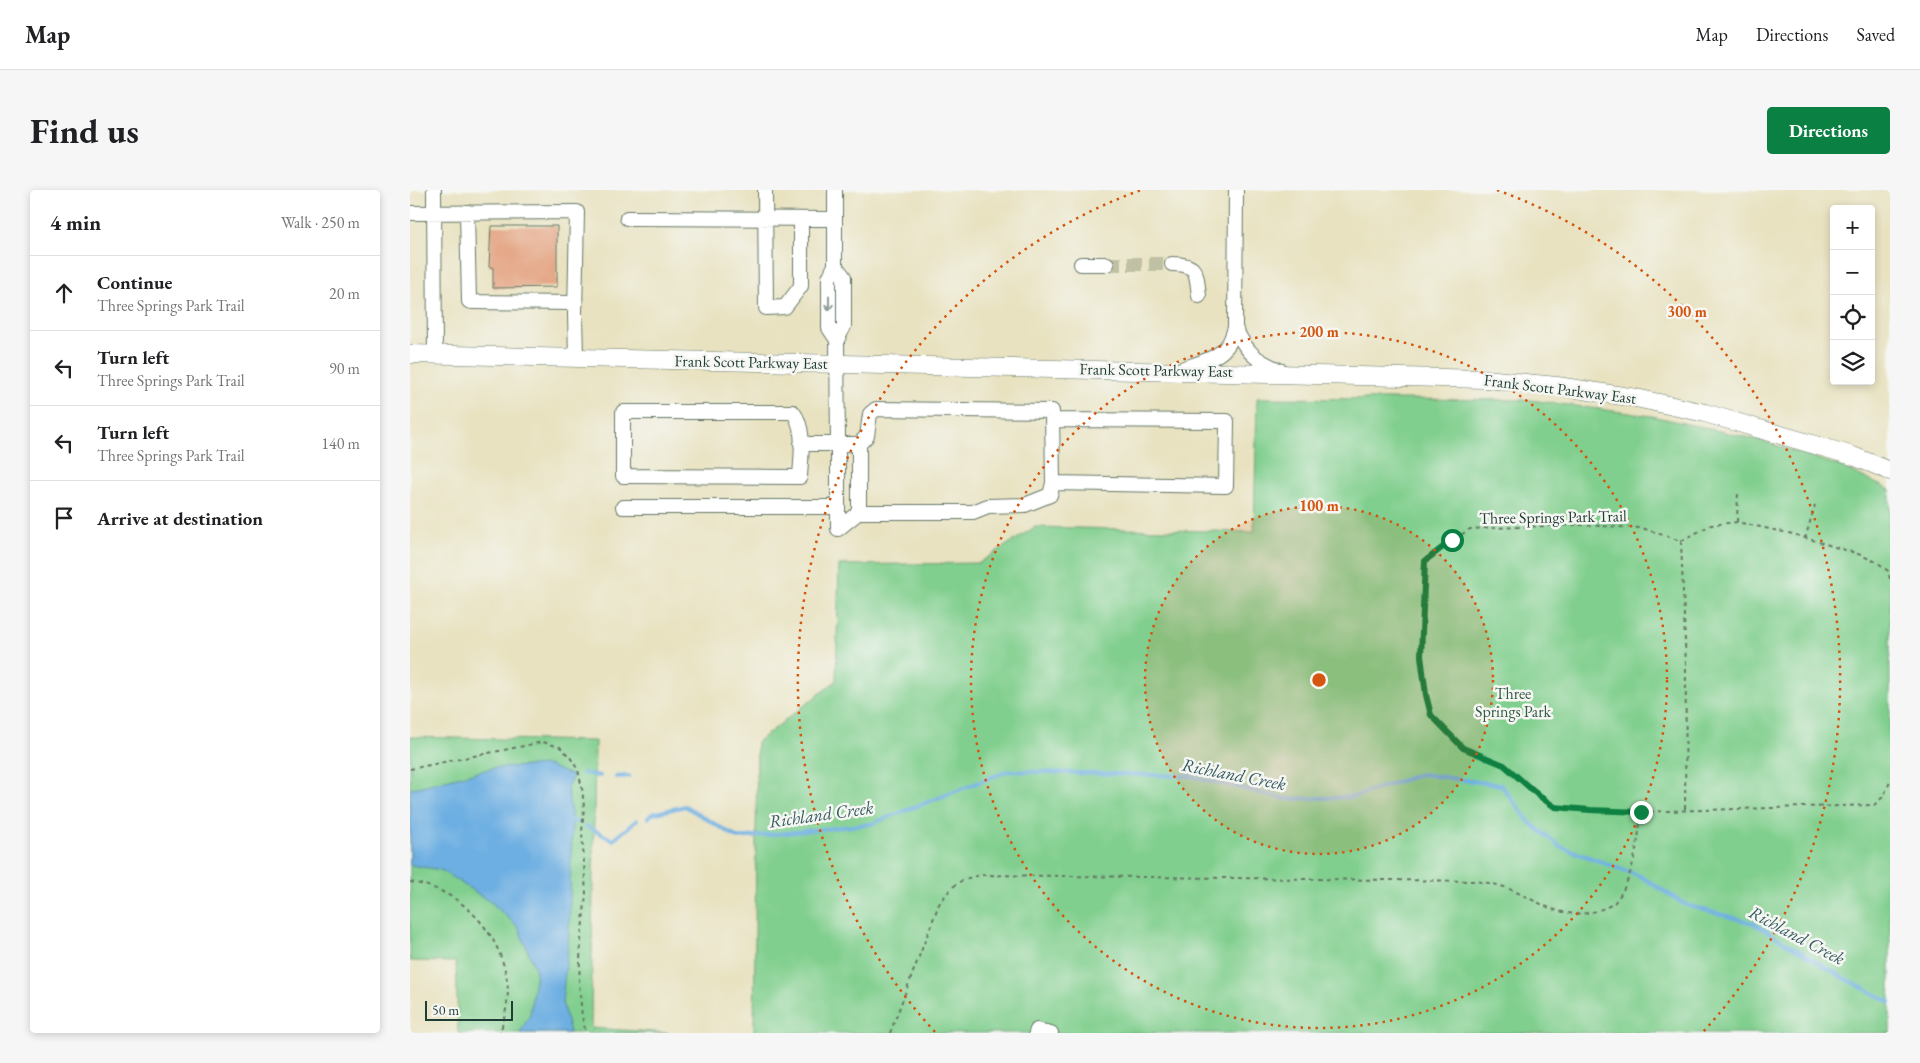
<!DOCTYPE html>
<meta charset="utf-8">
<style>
body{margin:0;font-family:"EB Garamond",serif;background:#f6f6f6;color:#202124}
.controls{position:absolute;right:15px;top:15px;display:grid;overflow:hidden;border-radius:5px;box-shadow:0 2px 8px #0003}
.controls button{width:45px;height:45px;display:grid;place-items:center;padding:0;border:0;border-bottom:1px solid #e0e0e0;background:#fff;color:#202124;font:25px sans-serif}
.scale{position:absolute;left:15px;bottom:12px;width:88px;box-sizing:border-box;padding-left:5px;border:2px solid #1f3d34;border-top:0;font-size:14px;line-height:18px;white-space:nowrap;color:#1f3d34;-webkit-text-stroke:4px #f6f6f2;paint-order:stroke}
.stop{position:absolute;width:15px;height:15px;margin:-11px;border:4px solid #0b8043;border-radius:50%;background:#fff}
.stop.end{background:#0b8043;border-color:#fff;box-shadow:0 1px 5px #0008}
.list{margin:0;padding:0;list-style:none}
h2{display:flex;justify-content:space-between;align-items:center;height:65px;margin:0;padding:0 20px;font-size:21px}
h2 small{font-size:16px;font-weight:400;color:#757577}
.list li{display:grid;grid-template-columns:32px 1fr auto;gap:15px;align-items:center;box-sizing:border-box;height:75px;padding:0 20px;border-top:1px solid #e0e0e0}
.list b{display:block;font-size:19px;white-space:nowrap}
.list p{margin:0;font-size:16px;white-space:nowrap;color:#757577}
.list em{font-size:16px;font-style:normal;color:#757577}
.icon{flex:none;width:28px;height:28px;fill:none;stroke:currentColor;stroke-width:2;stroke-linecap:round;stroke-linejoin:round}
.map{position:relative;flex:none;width:1480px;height:843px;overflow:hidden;border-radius:5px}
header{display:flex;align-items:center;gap:30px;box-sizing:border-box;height:70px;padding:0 25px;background:#fff;border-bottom:1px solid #e0e0e0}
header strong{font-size:24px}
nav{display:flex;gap:28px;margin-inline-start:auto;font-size:18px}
.intro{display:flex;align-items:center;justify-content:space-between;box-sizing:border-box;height:120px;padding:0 30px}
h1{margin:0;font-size:35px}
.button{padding:12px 22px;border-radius:5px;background:#0b8043;color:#fff;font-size:18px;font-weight:700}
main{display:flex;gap:30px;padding:0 30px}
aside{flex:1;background:#fff;border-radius:5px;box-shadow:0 2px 8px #0003}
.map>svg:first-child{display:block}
.green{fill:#81cf8e;stroke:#508661}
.water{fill:#6dafe2;stroke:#46768b}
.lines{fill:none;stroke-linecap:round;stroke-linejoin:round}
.stream{stroke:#6dafe2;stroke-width:4}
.building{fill:#e5a888}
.minor-tunnel{stroke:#c0c1a4;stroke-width:14;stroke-dasharray:14 7;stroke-linecap:butt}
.minor-casing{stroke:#657765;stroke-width:16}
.major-casing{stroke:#657765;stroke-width:19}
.path{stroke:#657765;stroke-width:2;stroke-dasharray:4 4;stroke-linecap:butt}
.minor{stroke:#fff;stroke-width:14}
.major{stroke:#fff;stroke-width:18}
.oneway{stroke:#8f9e9a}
.route{stroke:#0b8043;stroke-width:6}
.ring{fill:none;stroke:#d45610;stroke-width:2.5;stroke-dasharray:2.5 5}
.labels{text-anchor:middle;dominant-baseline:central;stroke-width:5;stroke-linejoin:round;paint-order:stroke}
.street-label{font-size:16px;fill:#1f3d34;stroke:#f6f6f2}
.park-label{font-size:16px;fill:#335a46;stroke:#f6f6f2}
.water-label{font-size:18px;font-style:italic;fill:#325a60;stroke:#f6f6f2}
.centre{fill:#d45610;stroke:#f6f6f2;stroke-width:2.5}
.ring-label{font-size:15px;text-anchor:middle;font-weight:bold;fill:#d45610;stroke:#f6f6f2;stroke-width:5;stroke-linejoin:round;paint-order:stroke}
</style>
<header>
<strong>Map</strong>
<nav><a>Map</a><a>Directions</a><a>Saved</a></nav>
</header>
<div class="intro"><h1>Find us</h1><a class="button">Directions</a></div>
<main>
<aside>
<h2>4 min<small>Walk · 250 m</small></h2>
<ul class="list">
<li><svg class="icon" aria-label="ahead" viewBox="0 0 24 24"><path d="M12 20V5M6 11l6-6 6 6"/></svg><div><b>Continue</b><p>Three Springs Park Trail</p></div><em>20 m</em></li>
<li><svg class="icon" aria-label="left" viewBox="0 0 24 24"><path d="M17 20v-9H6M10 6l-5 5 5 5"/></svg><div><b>Turn left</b><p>Three Springs Park Trail</p></div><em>90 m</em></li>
<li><svg class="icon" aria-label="left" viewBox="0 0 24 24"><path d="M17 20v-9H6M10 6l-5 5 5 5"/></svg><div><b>Turn left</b><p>Three Springs Park Trail</p></div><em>140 m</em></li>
<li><svg class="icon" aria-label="arrive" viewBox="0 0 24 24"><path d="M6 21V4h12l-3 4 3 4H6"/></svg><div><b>Arrive at destination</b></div></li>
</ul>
</aside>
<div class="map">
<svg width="1480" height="843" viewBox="0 0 1480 843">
<rect width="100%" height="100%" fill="#f6f6f2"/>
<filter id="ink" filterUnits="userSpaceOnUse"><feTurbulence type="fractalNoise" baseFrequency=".02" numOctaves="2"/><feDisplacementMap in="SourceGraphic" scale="10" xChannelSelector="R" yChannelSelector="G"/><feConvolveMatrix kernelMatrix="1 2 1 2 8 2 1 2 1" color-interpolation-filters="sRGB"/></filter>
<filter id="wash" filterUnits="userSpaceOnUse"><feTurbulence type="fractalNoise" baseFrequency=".0096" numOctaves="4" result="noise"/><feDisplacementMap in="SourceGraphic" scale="20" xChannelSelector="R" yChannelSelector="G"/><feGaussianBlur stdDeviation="1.12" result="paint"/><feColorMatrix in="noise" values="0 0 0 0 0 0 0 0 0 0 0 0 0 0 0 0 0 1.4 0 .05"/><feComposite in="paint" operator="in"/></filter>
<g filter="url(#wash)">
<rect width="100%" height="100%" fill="#e8e2c0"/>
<path class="green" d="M 847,208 L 1120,210 L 1242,226 L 1349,250 L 1430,276 L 1480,300 L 1480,843 L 344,843 L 347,552 L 426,491 L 429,375 L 569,373 L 625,337 L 844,342 Z
M 0,547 L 185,551 L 181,838 L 259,843 L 48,843 L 46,772 L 0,771 Z"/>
<path class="water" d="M 137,575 L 163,586 L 157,597 L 162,630 L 159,745 L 152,812 L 160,843 L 110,843 L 120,825 L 126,781 L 108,737 L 82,713 L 31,680 L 0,675 L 0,599 L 83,578 Z"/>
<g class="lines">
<path class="stream" d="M 173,583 L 190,586
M 206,587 L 219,586
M 238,628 L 242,624 L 275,616 L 328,648 L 461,634 L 598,581 L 780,586 L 876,609 L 943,607 L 1011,584 L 1091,595 L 1120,633 L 1151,657 L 1230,686 L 1276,715 L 1343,733 L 1432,787 L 1480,812
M 158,631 L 168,632
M 176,636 L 203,650 L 227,630"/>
</g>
<g id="blocks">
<path class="building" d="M 81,36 L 147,36 L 147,97 L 83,98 L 83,77 L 79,77 Z"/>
</g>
</g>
<g filter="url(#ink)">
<use href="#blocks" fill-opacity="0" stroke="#657765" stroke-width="1"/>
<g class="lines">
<path class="minor-tunnel" d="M 697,74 L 762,74"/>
<g class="minor-casing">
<path id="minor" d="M 24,0 L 25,165
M 355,0 L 356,118 L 375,117 L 391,96 L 391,29
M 425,0 L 425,75 L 419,88 L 419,138 L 427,150
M 57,22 L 59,111 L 62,112 L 166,113
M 0,23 L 167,22 L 165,124 L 166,168
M 217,28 L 425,29
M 671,74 L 697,74
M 762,74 C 789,74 786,84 789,106
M 825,138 C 838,165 847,171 874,182
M 769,180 C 785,174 810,169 819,153 C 822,148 823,143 825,138 L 826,0
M 466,219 L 642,221 L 643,293 L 640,305 L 615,315 L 578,316 L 563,322 L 449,322 L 428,339 L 428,254 L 449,254 L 457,246 L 460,224 Z
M 213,222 L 383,222 C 396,239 391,266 390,287 L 213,286 Z
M 643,230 L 817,231 L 816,296 L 643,293
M 391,254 L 428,254 L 427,150 L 434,136 L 434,87 L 425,75
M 449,254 L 449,322
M 213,317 L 427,317
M 626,843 L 627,840 L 641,843"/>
</g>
<g class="major-casing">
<path id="major" d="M 0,164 L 1075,189 L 1147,196 L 1226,208 L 1295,223 L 1443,266 L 1480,281"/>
</g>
<path class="path" d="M 1327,332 L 1328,300
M 1395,349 L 1405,315
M 1271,351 L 1276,476 L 1275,621
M 1480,389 L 1478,381 L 1467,372 L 1448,364 L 1383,344 L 1327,332 L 1301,335 L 1271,351 L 1232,338 L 1169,335 L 1080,338 L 1060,339 L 1028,360 L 1015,371 L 1011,466 L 1016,505 L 1021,525 L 1053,559 L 1094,575 L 1145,617 L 1224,622 L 1464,615 L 1473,607 L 1480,592
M 0,579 L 133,552 L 150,557 L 160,567 L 168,580 L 172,598 L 174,617 L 172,642 L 176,704 L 171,750 L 169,792 L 172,827 L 176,843
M 0,692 C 50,699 89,740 97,790 C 100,807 95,826 90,843
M 480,843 L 529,714 C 543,695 549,688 573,685 L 1063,691 C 1074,692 1086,694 1097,698 C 1112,704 1127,713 1142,719 C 1161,725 1176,726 1194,718 C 1197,717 1202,715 1204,713 C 1223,693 1229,647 1231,622"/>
<use href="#minor" class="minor"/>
<use href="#major" class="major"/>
</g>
<defs><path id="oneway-shaft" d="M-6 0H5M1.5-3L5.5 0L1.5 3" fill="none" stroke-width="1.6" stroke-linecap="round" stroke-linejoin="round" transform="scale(1.25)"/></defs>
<use class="oneway" href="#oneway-shaft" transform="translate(419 113) rotate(90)"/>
</g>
<g class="lines" filter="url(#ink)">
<path class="route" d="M 1042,350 L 1015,371 L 1011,466 L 1016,505 L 1021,525 L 1053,558 L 1094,575 L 1129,606 L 1145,617 L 1180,620 L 1231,622"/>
</g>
<circle cx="909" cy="490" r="174" fill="#d45610" fill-opacity=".12"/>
<g class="ring">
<circle cx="909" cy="490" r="174"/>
<circle cx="909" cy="490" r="348"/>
<path d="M525 842A521 521 0 0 1 731 0M1087 0A521 521 0 0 1 1293 842"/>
</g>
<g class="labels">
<g class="street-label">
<text transform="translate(341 172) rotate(1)">Frank Scott Parkway East</text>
<text transform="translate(746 180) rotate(1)">Frank Scott Parkway East</text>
<text transform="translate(1150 199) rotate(7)">Frank Scott Parkway East</text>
<text transform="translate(1143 327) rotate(-1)">Three Springs Park Trail</text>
</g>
<g class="park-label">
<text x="1103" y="503">Three<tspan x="1103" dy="18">Springs Park</tspan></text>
</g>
<g class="water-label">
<text transform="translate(824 584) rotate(11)">Richland Creek</text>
<text transform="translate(411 624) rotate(-8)">Richland Creek</text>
<text transform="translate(1387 745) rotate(28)">Richland Creek</text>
</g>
</g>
<circle cx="909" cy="490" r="8" class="centre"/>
<g class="ring-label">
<text x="1277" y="127">300 m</text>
<text x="909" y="147">200 m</text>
<text x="909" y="321">100 m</text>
</g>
</svg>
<div class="controls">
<button>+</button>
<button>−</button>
<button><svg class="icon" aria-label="locate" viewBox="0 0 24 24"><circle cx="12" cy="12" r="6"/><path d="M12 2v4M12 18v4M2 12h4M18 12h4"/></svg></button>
<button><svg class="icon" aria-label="layers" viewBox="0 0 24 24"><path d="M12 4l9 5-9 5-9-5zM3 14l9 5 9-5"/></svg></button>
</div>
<div class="scale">50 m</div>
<div class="stop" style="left:1042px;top:350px"></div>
<div class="stop end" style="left:1231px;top:622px"></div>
</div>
</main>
